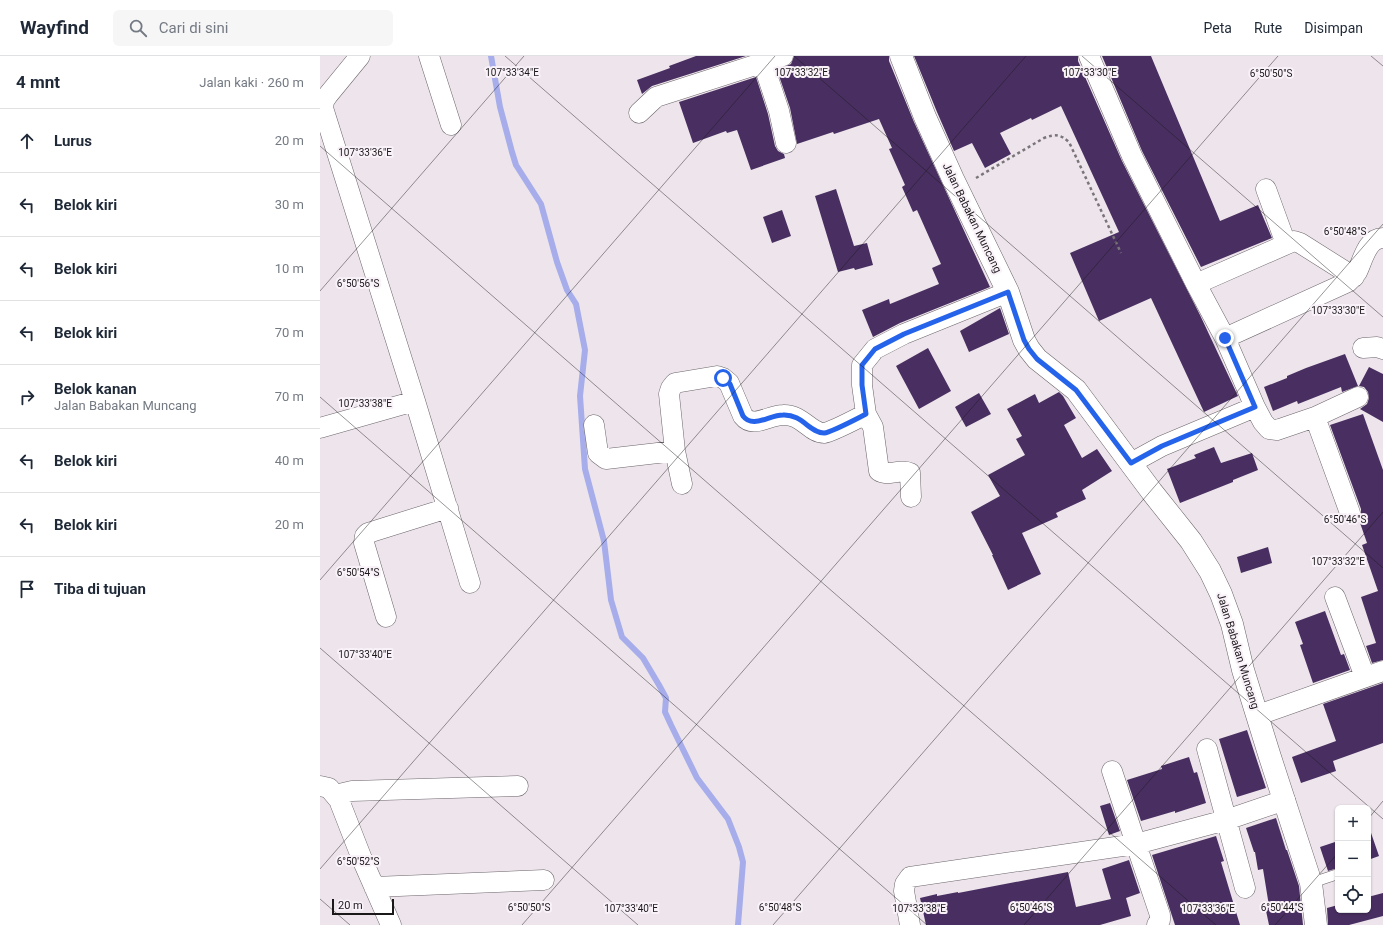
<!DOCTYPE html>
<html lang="id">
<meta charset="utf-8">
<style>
body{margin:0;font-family:Roboto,sans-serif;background:#f6f6f7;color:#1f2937}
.controls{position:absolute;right:12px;bottom:12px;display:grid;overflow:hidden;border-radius:6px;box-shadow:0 1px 3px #0004}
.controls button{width:36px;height:36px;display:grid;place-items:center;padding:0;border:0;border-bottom:1px solid #e0e1e3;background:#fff;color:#1f2937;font:20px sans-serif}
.scale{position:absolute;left:12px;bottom:10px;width:62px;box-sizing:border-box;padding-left:4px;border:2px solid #1b181a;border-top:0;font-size:11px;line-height:14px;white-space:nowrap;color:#1b181a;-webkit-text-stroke:3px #faf2f9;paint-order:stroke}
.stop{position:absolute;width:12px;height:12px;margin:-9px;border:3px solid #2563eb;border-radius:50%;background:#fff}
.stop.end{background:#2563eb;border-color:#fff;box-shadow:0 1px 4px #0008}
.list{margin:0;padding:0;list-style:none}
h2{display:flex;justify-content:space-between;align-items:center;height:52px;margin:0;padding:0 16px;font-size:17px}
h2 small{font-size:13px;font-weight:400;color:#747a83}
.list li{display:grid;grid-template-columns:26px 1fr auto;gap:12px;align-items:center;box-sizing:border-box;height:64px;padding:0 16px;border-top:1px solid #e0e1e3}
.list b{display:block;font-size:15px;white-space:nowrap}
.list p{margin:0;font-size:13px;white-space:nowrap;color:#747a83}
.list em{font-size:13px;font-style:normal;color:#747a83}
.icon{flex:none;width:22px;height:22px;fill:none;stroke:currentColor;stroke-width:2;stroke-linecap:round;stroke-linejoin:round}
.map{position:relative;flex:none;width:1063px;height:869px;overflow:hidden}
header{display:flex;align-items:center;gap:24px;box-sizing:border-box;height:56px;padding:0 20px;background:#fff;border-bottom:1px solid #e0e1e3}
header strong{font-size:19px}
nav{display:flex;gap:22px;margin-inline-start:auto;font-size:14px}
.search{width:280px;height:36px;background:#f6f6f7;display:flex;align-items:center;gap:10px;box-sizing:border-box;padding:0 14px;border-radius:6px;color:#747a83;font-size:15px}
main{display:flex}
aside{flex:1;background:#fff}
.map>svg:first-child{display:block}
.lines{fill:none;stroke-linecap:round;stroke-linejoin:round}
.stream{stroke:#a6adea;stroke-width:6}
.building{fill:#492f61}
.service-casing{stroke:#6c656b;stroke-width:11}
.minor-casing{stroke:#6c656b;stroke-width:21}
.tertiary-casing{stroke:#6c656b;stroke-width:23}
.path{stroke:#7a7579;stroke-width:2.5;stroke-dasharray:3 3;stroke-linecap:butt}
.service{stroke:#fff;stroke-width:10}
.minor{stroke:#fff;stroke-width:20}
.tertiary{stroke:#fff;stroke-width:22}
.route{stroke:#2563eb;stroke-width:5}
.ticks{fill:none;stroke:#1b181a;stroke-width:1;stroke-opacity:0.45}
.labels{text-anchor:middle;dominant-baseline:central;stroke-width:4;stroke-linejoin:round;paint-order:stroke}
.street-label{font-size:11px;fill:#1b181a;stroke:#faf2f9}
.ticks-label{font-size:10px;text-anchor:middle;fill:#1b181a;stroke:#faf2f9;stroke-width:4;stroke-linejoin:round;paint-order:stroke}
</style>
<header>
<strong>Wayfind</strong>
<div class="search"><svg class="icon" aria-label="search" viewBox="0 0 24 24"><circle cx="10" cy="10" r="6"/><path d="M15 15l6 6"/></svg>Cari di sini</div>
<nav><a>Peta</a><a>Rute</a><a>Disimpan</a></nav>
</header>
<main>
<aside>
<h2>4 mnt<small>Jalan kaki · 260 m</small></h2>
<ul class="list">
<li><svg class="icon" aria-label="ahead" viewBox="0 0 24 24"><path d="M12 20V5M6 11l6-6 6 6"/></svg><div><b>Lurus</b></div><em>20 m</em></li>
<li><svg class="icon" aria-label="left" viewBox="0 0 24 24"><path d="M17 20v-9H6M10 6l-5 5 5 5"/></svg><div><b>Belok kiri</b></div><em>30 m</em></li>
<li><svg class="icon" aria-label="left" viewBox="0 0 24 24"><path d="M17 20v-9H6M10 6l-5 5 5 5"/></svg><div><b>Belok kiri</b></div><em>10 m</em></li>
<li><svg class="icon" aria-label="left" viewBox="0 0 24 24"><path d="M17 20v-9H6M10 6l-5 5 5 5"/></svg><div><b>Belok kiri</b></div><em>70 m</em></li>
<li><svg class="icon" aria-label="right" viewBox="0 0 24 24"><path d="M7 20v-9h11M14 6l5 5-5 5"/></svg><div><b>Belok kanan</b><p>Jalan Babakan Muncang</p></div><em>70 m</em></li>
<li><svg class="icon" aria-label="left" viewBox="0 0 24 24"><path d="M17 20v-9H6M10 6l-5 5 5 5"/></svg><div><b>Belok kiri</b></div><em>40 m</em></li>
<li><svg class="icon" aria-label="left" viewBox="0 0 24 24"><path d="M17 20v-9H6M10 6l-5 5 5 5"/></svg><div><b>Belok kiri</b></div><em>20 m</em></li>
<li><svg class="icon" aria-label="arrive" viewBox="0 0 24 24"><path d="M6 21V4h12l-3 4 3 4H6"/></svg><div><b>Tiba di tujuan</b></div></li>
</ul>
</aside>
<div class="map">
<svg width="1063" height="869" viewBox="0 0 1063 869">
<rect width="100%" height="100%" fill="#ede5eb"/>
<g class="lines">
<path class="stream" d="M 171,0 L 180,51 L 192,96 L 196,109 L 221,148 L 237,206 L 247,234 L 256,248 L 265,294 L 260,340 L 265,413 L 284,485 L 291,544 L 302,581 L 323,602 L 339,629 L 346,642 L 345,656 L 351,669 L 377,722 L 408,763 L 419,791 L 423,806 L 418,869"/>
</g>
<path class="building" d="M 376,0 L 426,0 L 332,30 L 322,38 L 317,24 L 350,12 L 349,10 Z
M 474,0 L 569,0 L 569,5 L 594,66 L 670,231 L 580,267 L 553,281 L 542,254 L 569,243 L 570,248 L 619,228 L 612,212 L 621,208 L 597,154 L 593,156 L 582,131 L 585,129 L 569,93 L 572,92 L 559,63 L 514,78 L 513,76 L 477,88 L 470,52 L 457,14 L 471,8 Z
M 594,0 L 758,0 L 758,5 L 802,105 L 880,259 L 918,340 L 884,356 L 831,242 L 779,265 L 750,197 L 799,176 L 741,50 L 712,64 L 711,62 L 680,77 L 691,98 L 665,112 L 652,87 L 634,95 L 617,56 Z
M 782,0 L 831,0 L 900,165 L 938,149 L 952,182 L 881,211 L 822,95 Z
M 436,21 L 448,58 L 455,90 L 458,95 L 464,98 L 465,102 L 431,114 L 417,74 L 407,77 L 406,75 L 373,87 L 359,46 Z
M 516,133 L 534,190 L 547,187 L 553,209 L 535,214 L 534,212 L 518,216 L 495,140 Z
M 462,154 L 471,180 L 452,187 L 443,161 Z
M 680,252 L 689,278 L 649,296 L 640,275 Z
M 608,292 L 631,335 L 599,353 L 576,310 Z
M 1025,298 L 1038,330 L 1022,336 L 1021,331 L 978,348 L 977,345 L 953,355 L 944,331 L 967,322 L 967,320 L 986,312 Z
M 1049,311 L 1063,318 L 1063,366 L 1040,353 L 1047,348 L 1049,342 L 1048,336 L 1044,331 L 1039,330 Z
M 739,336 L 743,340 L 756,362 L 744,369 L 762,402 L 777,393 L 792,415 L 762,434 L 766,443 L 736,457 L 738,461 L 702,477 L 721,518 L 688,534 L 672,499 L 673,499 L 651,456 L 680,440 L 668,419 L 705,399 L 696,383 L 702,380 L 687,353 L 715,338 L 719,347 Z
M 659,337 L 671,358 L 646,371 L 635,351 Z
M 1043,358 L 1063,414 L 1063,604 L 1052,607 L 1046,590 L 1056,587 L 1041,541 L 1058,535 L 1042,489 L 1047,487 L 1039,464 L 1041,459 L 1041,453 L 1010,369 Z
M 894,391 L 901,407 L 932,397 L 938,414 L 913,424 L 913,426 L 860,447 L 847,413 L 876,402 L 874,399 Z
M 948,491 L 952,507 L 921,517 L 917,501 Z
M 1005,555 L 1021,599 L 1024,598 L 1030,614 L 993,627 L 980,589 L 983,588 L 975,566 Z
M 1063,627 L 1063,687 L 1013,705 L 1016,715 L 981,727 L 972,701 L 1016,685 L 1003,648 Z
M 927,674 L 946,732 L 917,741 L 899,683 Z
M 869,701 L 874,717 L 877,716 L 886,747 L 855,757 L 855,755 L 821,765 L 807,724 L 842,713 L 841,710 Z
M 790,747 L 800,775 L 789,779 L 780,750 Z
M 956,762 L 966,794 L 967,794 L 979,830 L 983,869 L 949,869 L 945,850 L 949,850 L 943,813 L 938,814 L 935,796 L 934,796 L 926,772 Z
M 1050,774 L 1059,800 L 1048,804 L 1048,775 Z
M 896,780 L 904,805 L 901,806 L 920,869 L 855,869 L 832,799 Z
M 1018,785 L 1018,812 L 1008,815 L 1000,791 Z
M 809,804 L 820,837 L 806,842 L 811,860 L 780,869 L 606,869 L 600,842 L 617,838 L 617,840 L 638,836 L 638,837 L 748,816 L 756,851 L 791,843 L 782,813 Z
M 1063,837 L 1063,860 L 1029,869 L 1008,869 L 1007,852 L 1018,849 L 1018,854 L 1048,854 L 1048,841 Z"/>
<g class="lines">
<g class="service-casing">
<path id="service" d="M 991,827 L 1018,818"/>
</g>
<g class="minor-casing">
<path id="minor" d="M 40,0 L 8,39 L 4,45 L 3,52 L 95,345 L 150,527
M 109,0 L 131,69
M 769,0 L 812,100 L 876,228 L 905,282 L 935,351 L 943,366 L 949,373 L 957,374 L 995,361 L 1038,341
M 443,7 L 459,55 L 466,87
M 319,57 L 336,41 L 463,0
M 946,133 L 966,188
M 876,228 L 974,185 L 980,187 L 1034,221
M 905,282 L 1028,226 C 1031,223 1034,220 1037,216 C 1043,204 1047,182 1063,182
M 1043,292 L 1057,291 L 1063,293
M 995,361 L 1030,457
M 274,369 L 278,397 L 286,403 L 355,395
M 0,372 L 95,345
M 811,407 L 842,390 L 935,351
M 362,428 L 355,395 L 349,338 L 351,332 L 355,327 L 397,320 L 403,322 L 409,327 L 423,360 C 433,373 449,359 463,359 C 482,358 490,377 504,377 C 512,376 538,362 546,358
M 591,441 L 590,417 C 580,412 568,421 559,415 L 553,371 L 546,358 L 542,329 L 542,309 L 555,293 L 584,278 L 688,236
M 1015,541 L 1045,621
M 66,561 L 44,487 L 45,480 L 48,477 L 128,452
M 938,659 L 1063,615
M 887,693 L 925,832
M 792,715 L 816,788 L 840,859 L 840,864 L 837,869
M 0,730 L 9,732 L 19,744 L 42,803 L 71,869
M 15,739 L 32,735 L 198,730
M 54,831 L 224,824
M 590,869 L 584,835 L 585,828 L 590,821 L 816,788 L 906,764 L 965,744"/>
</g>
<g class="tertiary-casing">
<path id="tertiary" d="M 581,0 L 605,61 L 633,123 L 688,236 L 704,284 L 709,293 L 717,303 L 756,334 L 832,436 L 871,485 L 890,515 L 901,538 L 912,568 L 923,614 L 950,701 L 991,827 L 996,869"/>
</g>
<path class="path" d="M 656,122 L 724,82 C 735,78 740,78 749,86 L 801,197"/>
<use href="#service" class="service"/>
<use href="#minor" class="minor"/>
<use href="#tertiary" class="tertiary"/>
</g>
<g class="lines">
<path class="route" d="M 403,322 L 410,328 L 423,360 C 433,373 449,359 463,359 C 482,358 490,377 504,377 C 512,376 538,362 546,358 L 542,329 L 542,309 L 555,293 L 584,278 L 688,236 L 704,284 L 709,293 L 717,303 L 756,334 L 811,407 L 842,390 L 935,351 L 905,282"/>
</g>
<path class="ticks" d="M 185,0 L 1063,763M 474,0 L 1063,512M 762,0 L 1063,261M 1051,0 L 1063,10M 0,90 L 896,869M 0,235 L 204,0M 0,341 L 607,869M 0,524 L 455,0M 0,592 L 318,869M 1048,763 L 1063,745M 0,813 L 706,0M 0,843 L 30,869M 202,869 L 958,0M 453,869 L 1063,168M 704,869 L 1063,456M 955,869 L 1018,797"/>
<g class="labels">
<g class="street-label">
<text transform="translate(652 162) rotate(64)">Jalan Babakan Muncang</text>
<text transform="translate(918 595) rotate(73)">Jalan Babakan Muncang</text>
</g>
</g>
<g class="ticks-label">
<text x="192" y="20">107°33'34"E</text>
<text x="481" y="20">107°33'32"E</text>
<text x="770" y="20">107°33'30"E</text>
<text x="951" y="21">6°50'50"S</text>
<text x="45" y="100">107°33'36"E</text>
<text x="1025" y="179">6°50'48"S</text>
<text x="38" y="231">6°50'56"S</text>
<text x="1018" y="258">107°33'30"E</text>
<text x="45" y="351">107°33'38"E</text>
<text x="1025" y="467">6°50'46"S</text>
<text x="1018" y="509">107°33'32"E</text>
<text x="38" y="520">6°50'54"S</text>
<text x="45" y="602">107°33'40"E</text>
<text x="38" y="809">6°50'52"S</text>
<text x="209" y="855">6°50'50"S</text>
<text x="460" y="855">6°50'48"S</text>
<text x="711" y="855">6°50'46"S</text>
<text x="962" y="855">6°50'44"S</text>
<text x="311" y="856">107°33'40"E</text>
<text x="599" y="856">107°33'38"E</text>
<text x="888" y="856">107°33'36"E</text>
</g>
</svg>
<div class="controls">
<button>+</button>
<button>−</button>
<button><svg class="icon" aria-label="locate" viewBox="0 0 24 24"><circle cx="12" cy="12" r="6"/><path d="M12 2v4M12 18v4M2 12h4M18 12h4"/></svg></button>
</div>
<div class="scale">20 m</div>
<div class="stop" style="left:403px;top:322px"></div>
<div class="stop end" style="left:905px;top:282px"></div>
</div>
</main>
